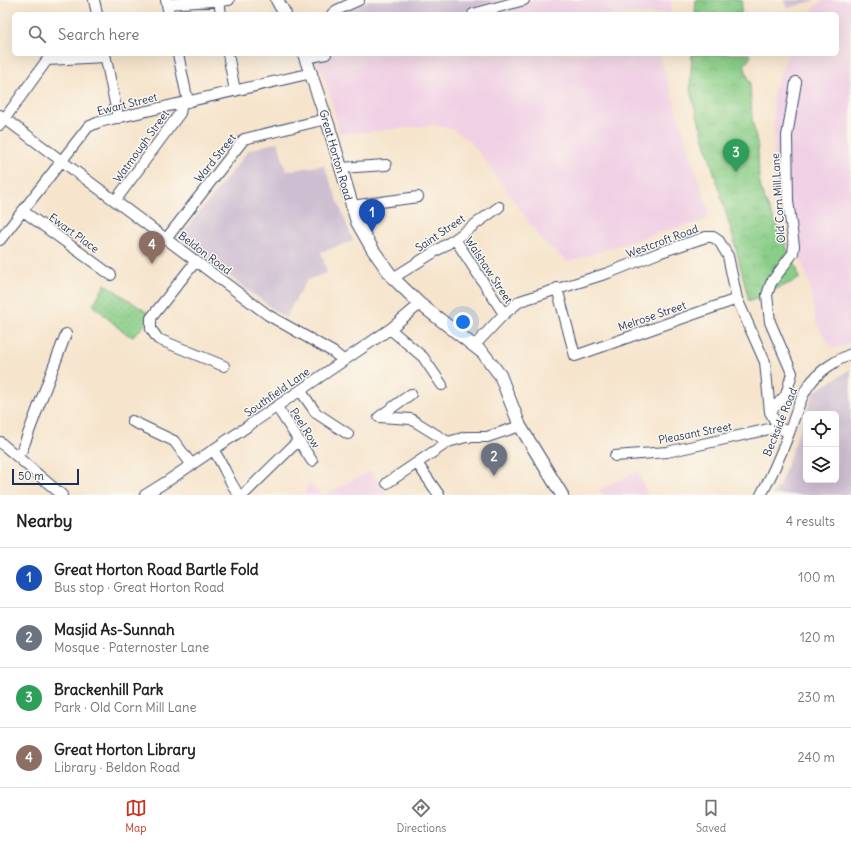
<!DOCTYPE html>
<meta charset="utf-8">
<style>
body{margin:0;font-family:Delius,sans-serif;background:#f6f6f6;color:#202124}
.controls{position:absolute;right:12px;bottom:12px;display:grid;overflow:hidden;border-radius:6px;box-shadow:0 4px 16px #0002}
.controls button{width:36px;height:36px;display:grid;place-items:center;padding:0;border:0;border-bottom:1px solid #e0e0e0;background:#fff;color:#202124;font:20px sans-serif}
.scale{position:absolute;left:12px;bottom:10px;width:67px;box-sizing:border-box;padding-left:4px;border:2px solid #1b2f5e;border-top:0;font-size:11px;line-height:14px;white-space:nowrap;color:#1b2f5e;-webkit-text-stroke:3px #fbf7ec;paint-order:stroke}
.you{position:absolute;left:463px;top:322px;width:14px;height:14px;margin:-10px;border:3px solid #fff;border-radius:50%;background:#1a73e8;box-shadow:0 0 0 6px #1a73e833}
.badge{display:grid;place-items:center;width:26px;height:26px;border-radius:50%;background:#c8321e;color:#fff;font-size:13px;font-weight:700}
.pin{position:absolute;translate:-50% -33px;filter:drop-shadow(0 1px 2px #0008)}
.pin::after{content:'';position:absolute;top:21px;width:14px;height:12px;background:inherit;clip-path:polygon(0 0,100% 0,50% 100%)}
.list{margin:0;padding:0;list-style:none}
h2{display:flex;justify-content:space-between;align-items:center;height:52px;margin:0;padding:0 16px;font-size:17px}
h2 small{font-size:13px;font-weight:400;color:#757577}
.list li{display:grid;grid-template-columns:26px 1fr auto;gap:12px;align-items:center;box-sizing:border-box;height:60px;padding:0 16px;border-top:1px solid #e0e0e0}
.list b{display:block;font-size:15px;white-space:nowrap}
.list p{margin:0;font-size:13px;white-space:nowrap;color:#757577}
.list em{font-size:13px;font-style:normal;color:#757577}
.icon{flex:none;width:22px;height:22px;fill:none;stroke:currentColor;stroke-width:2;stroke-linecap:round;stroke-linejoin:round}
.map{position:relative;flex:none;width:851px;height:495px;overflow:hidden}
.search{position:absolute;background:#fff;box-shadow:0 4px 16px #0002;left:12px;right:12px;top:12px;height:44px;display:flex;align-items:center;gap:10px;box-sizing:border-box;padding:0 14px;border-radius:6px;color:#757577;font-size:15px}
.sheet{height:292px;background:#fff}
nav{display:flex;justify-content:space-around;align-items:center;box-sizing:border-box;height:56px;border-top:1px solid #e0e0e0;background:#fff;font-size:11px;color:#757577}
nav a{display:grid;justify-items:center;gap:2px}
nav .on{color:#c8321e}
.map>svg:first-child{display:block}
.built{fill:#f0d0e5}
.industrial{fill:#cebed2;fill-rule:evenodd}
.grass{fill:url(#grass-dots);stroke:#527e72}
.park{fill:url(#park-crowns);stroke:#527e72}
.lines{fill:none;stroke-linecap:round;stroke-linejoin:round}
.minor-casing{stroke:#3c4a6e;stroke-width:12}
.major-casing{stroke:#3c4a6e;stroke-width:14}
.minor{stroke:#fff;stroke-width:10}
.major{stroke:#fff;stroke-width:12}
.labels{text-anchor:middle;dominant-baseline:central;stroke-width:3;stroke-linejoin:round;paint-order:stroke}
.street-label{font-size:11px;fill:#1b2f5e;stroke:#fbf7ec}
</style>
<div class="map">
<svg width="851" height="495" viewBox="0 0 851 495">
<defs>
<pattern id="grass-dots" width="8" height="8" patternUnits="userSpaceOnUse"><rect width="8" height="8" fill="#89cd87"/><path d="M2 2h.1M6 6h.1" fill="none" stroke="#76b077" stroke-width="1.8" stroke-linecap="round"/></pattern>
<pattern id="park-crowns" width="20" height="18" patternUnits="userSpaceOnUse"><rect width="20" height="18" fill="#89cd87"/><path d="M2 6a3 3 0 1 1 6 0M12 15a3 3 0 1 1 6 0" fill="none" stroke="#76b077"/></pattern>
</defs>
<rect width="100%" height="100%" fill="#fbf7ec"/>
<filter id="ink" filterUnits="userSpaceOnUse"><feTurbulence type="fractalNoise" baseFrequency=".025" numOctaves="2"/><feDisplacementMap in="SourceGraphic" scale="8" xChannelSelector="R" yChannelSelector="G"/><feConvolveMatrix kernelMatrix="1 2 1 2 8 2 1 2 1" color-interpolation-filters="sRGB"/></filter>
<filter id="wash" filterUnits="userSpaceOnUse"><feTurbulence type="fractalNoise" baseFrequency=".012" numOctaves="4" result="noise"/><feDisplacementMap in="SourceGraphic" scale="16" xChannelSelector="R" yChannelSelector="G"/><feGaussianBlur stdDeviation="0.9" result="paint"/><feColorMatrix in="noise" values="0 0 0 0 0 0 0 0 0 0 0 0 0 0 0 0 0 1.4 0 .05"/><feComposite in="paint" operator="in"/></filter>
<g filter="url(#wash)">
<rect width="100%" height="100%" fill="#f6e4cc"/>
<path class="built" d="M 503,0 L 671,0 L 672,5 L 670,14 L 456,14 Z
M 823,0 L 851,0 L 851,343 L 833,349 L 816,323 L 810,286 L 775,181 L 773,93 L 788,54 L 837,54 L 837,14 L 808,14 Z
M 315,54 L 659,54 L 709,212 L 706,220 L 651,235 L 568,262 L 543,241 L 472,143 L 454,130 L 433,125 L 357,133 L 339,133 L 332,101 Z
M 371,471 L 387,495 L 324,495 Z
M 638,471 L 647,493 L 643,495 L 602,495 L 599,490 Z
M 308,483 L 322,495 L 305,495 Z"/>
<path class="industrial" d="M 369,0 L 499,0 L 455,14 L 344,14 Z
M 784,0 L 816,0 L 788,8 Z
M 278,142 L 286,171 L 324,165 L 353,241 L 321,252 L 327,273 L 307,280 L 285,318 L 179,238 L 249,150 Z
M 851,369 L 851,495 L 772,495 L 779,486 L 814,392 ZM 806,414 L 836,414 L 836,480 L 806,480 Z"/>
<path class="grass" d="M 105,284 L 148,313 L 146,324 L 133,337 L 123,332 L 93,305 Z"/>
<path class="park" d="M 696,0 L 742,0 L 741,14 L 695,14 Z
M 692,54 L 750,54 L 751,57 L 744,65 L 750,83 L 752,118 L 758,148 L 759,179 L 762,193 L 775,222 L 784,237 L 787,249 L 797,268 L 799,279 L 749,301 L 733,237 L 690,91 Z"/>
</g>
<g filter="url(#ink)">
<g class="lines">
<g class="minor-casing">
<path id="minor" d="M 94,0 L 97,14
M 166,0 L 169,14
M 219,1 L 221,14
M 167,4 L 229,0
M 332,14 L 337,10 L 359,0
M 473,14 L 524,0
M 105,54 L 118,118
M 178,54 L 188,102
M 228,54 L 235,91
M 306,58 L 326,54
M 0,115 L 268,315 L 333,352 L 343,360
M 0,125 L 47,60 L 105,57
M 340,168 L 386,165
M 115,201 L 180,113 L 182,103
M 351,206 L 418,197
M 23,211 L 111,275
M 166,239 L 244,139 L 326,119
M 455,239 L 504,314
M 0,240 L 88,127 L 99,122 L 312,73
M 196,261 L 151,318 L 151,329 L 158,339 L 224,366
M 393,278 L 455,239 L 499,207
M 557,288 L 575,356 L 737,299
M 390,329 L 423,357 L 442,385
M 474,346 L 504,314 L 520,301 L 608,273 L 661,252 L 706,237 L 713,237 L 719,241 L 728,256 L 737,299 L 765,362 L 770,412 L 778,427 L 789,433
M 300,390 L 316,413 L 348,434
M 277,407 L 312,461
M 770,412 L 786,395 L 792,373 L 770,322 L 767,295 L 771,283 L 793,253 L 794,246 L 788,201 L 787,136 L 796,82
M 379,417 L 411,419 L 448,442 L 466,437 L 487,437 L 520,426
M 379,417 L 411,394
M 132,421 L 174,441 L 192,465
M 0,442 L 62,495
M 213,450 C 224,464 228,481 239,495
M 17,456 L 22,450 L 66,334
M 615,456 L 667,452 L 778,427
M 417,463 L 439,495
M 387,483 L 448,442
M 145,495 L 169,480 L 390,329 L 420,304
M 243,495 L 298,441
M 761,495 C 772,475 781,454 789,433 C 795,417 799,399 809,385 C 819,371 836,360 851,354"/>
</g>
<g class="major-casing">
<path id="major" d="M 277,0 L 285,14
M 304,54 L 329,127 L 357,222 L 373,250 L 393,278 L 420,304 L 483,353 L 500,375 L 520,426 L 562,495"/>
</g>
<use href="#minor" class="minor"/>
<use href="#major" class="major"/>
</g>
</g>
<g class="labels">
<g class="street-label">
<text transform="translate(127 104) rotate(-14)">Ewart Street</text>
<text transform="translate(141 146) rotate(-54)">Watmough Street</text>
<text transform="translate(336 155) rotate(74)">Great Horton Road</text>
<text transform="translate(215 158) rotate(-51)">Ward Street</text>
<text transform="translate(778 198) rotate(-94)">Old Corn Mill Lane</text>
<text transform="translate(74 233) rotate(36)">Ewart Place</text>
<text transform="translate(440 233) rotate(-34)">Saint Street</text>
<text transform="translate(662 241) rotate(-20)">Westcroft Road</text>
<text transform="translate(205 253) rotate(37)">Beldon Road</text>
<text transform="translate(489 270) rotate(57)">Walshaw Street</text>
<text transform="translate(652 316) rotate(-19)">Melrose Street</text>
<text transform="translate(277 392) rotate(-35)">Southfield Lane</text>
<text transform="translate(780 422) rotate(-68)">Beckside Road</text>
<text transform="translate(305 428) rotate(57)">Peel Row</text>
<text transform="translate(695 433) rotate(-11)">Pleasant Street</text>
</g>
</g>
</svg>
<div class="controls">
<button><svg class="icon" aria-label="locate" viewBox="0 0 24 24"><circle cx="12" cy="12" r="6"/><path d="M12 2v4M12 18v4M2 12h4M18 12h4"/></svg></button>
<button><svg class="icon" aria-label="layers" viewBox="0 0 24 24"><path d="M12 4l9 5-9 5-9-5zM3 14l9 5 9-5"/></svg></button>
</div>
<div class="scale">50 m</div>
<div class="you"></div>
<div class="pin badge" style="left:372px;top:232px;background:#1a4fb4">1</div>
<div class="pin badge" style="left:494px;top:476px;background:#6b7280">2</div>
<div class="pin badge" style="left:736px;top:172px;background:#2e9e5b">3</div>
<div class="pin badge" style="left:152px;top:264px;background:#8d6e63">4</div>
<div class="search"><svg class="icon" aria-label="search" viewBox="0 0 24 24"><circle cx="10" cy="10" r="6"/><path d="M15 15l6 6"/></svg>Search here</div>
</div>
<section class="sheet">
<h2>Nearby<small>4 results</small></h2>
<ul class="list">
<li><span class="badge" style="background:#1a4fb4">1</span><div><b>Great Horton Road Bartle Fold</b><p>Bus stop · Great Horton Road</p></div><em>100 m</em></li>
<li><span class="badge" style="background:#6b7280">2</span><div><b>Masjid As-Sunnah</b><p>Mosque · Paternoster Lane</p></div><em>120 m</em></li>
<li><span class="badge" style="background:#2e9e5b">3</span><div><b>Brackenhill Park</b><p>Park · Old Corn Mill Lane</p></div><em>230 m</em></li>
<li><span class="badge" style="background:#8d6e63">4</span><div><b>Great Horton Library</b><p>Library · Beldon Road</p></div><em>240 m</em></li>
</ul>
</section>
<nav>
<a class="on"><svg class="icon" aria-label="map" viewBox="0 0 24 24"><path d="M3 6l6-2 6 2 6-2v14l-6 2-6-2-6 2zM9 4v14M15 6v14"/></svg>Map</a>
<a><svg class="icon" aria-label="directions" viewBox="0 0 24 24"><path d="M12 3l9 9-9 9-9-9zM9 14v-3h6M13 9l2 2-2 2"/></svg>Directions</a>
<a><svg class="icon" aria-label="saved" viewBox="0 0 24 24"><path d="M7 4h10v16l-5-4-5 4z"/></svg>Saved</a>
</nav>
